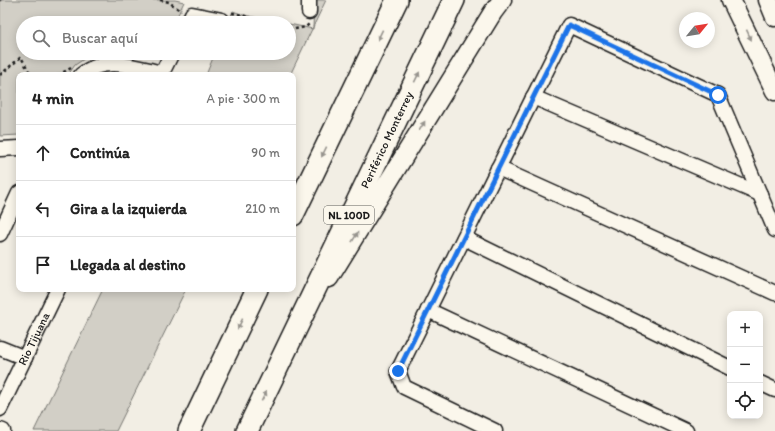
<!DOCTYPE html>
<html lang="es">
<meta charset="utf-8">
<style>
body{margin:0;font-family:Itim,sans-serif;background:#f2f2f2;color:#222}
.controls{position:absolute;right:12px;bottom:12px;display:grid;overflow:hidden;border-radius:8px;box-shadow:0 2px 10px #0003}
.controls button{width:36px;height:36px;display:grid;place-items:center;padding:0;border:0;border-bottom:1px solid #e0e0e0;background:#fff;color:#222;font:20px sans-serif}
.compass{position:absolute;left:679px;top:12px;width:36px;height:36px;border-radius:50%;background:#fff;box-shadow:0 2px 10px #0003;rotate:60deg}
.stop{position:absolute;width:12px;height:12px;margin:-9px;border:3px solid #1a73e8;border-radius:50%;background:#fff}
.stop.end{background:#1a73e8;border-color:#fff;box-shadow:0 1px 4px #0008}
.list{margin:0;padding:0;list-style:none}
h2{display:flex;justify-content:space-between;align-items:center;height:52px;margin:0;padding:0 16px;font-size:17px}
h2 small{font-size:13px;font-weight:400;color:#767676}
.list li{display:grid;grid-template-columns:26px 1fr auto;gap:12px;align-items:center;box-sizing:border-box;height:56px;padding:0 16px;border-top:1px solid #e0e0e0}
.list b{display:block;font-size:15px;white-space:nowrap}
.list em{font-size:13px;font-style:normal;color:#767676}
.icon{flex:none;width:22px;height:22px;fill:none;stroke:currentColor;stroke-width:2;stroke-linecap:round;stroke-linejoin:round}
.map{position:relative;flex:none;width:775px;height:431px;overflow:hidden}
.search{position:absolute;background:#fff;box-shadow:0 2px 10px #0003;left:16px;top:16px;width:280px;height:44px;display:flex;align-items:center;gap:10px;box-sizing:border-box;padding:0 14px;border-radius:22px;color:#767676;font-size:15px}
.panel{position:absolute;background:#fff;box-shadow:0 2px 10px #0003;left:16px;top:72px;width:280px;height:220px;border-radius:8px}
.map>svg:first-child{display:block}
.green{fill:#d2cfc6;stroke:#777671}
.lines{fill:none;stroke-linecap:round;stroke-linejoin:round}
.minor-casing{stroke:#1c1c1c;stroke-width:17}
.major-casing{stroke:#1c1c1c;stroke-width:21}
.highway-casing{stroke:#1c1c1c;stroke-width:24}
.path{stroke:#1c1c1c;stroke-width:2.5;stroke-dasharray:3 3;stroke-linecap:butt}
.minor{stroke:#fbf7ec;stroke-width:14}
.major{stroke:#fbf7ec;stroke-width:18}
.highway{stroke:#fbf7ec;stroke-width:21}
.oneway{fill:#97948e}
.route{stroke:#1a73e8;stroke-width:5}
.labels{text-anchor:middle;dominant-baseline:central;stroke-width:3;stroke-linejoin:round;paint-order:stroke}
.shield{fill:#fbf7ec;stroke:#5f5e5a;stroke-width:1}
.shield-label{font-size:11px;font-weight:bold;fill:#1c1c1c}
.street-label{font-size:12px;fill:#1c1c1c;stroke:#fbf7ec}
</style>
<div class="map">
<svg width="775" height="431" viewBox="0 0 775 431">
<rect width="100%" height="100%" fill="#f2eee4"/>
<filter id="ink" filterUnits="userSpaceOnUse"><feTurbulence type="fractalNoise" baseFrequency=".025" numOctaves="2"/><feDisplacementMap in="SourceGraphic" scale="8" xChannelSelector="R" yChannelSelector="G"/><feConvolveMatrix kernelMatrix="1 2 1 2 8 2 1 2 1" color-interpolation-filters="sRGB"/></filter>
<g filter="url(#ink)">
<path class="green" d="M 0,0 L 175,0 L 184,2 L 174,23 L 23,23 L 23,53 L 93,53 L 75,65 L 68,75 L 19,75 L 19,135 L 0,136 Z
M 314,0 L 326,0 L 290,75 L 206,75 L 215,53 L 289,53 L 289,24 L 313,29 Z
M 233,11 L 243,15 L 284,23 L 228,23 Z
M 103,289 L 186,289 L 116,431 L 34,431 Z"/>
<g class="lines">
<g class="minor-casing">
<g id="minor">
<path d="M 309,12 L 309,0"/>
<path d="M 188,23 L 192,14 L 222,20"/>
<path d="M 81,75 C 105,55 135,67 162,73"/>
<path d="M 161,75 L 172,53"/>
<path d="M 533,97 L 760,194"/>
<path d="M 0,149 L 19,148"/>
<path d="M 498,168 L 775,293"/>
<path d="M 0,234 L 19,193"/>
<path d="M 464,238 L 730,368"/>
<path d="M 428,310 L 686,431"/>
<path d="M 0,348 L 25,358"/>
<path d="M 760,383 L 775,390"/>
<path id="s1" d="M 0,409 L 58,289"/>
<path d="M 0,430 L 3,431"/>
<path d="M 495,431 L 404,387 L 398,371 L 569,25 L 718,95 L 775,230"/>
</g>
</g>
<g class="major-casing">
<path id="major" d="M 731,0 L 775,91
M 768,0 L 775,17
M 329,278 L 493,12 L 502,0"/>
</g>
<g class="highway-casing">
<g id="highway">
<path d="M 293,215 L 397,0"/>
<path d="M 189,431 L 257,289"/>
<path id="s2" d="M 247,431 L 454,0"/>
</g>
</g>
<path class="path" d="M 160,0 L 169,2 L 181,11
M 0,1 L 0,0
M 232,13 L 243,15 L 263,23
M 289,30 L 306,27 L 309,24
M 0,75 L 21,57 L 31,75
M 58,75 L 71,68"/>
<use href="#minor" class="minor"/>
<use href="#major" class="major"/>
<use href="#highway" class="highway"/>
</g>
<defs><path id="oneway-solid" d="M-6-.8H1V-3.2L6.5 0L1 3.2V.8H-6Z"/></defs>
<g class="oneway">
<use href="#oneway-solid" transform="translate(380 35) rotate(116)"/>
<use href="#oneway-solid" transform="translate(749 35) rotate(65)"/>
<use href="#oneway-solid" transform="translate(417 77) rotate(-64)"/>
<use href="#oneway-solid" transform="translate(422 126) rotate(-59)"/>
<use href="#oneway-solid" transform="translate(324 152) rotate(116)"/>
<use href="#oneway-solid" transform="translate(355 237) rotate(-59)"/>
<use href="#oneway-solid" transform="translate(240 324) rotate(116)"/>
<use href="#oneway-solid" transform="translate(264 396) rotate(-64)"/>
</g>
</g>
<g class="lines" filter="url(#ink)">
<path class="route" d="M 398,371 L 569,25 L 718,95"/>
</g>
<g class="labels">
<rect class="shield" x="324" y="206" width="50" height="18" rx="3"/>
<g class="shield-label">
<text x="349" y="215">NL 100D</text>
</g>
<g class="street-label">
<text stroke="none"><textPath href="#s2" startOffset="323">Periférico Monterrey</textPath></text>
<text stroke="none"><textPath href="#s1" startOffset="78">Rio Tijuana</textPath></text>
</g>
</g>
</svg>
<div class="controls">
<button>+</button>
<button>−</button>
<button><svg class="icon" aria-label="locate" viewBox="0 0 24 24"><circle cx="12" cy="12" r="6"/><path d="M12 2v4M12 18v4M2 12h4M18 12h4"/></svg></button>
</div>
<svg class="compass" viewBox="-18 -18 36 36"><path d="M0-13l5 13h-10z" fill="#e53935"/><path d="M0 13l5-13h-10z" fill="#767676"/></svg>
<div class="stop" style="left:718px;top:95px"></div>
<div class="stop end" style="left:398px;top:371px"></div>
<div class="search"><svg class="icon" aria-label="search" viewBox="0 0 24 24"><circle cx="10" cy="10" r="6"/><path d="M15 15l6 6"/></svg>Buscar aquí</div>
<section class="panel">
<h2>4 min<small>A pie · 300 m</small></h2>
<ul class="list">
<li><svg class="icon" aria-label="ahead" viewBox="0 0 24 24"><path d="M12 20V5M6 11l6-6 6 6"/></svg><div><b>Continúa</b></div><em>90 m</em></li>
<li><svg class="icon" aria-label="left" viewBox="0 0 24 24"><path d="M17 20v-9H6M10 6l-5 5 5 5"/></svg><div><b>Gira a la izquierda</b></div><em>210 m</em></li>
<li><svg class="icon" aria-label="arrive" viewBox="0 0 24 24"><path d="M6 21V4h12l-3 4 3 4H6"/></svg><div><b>Llegada al destino</b></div></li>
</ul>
</section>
</div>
